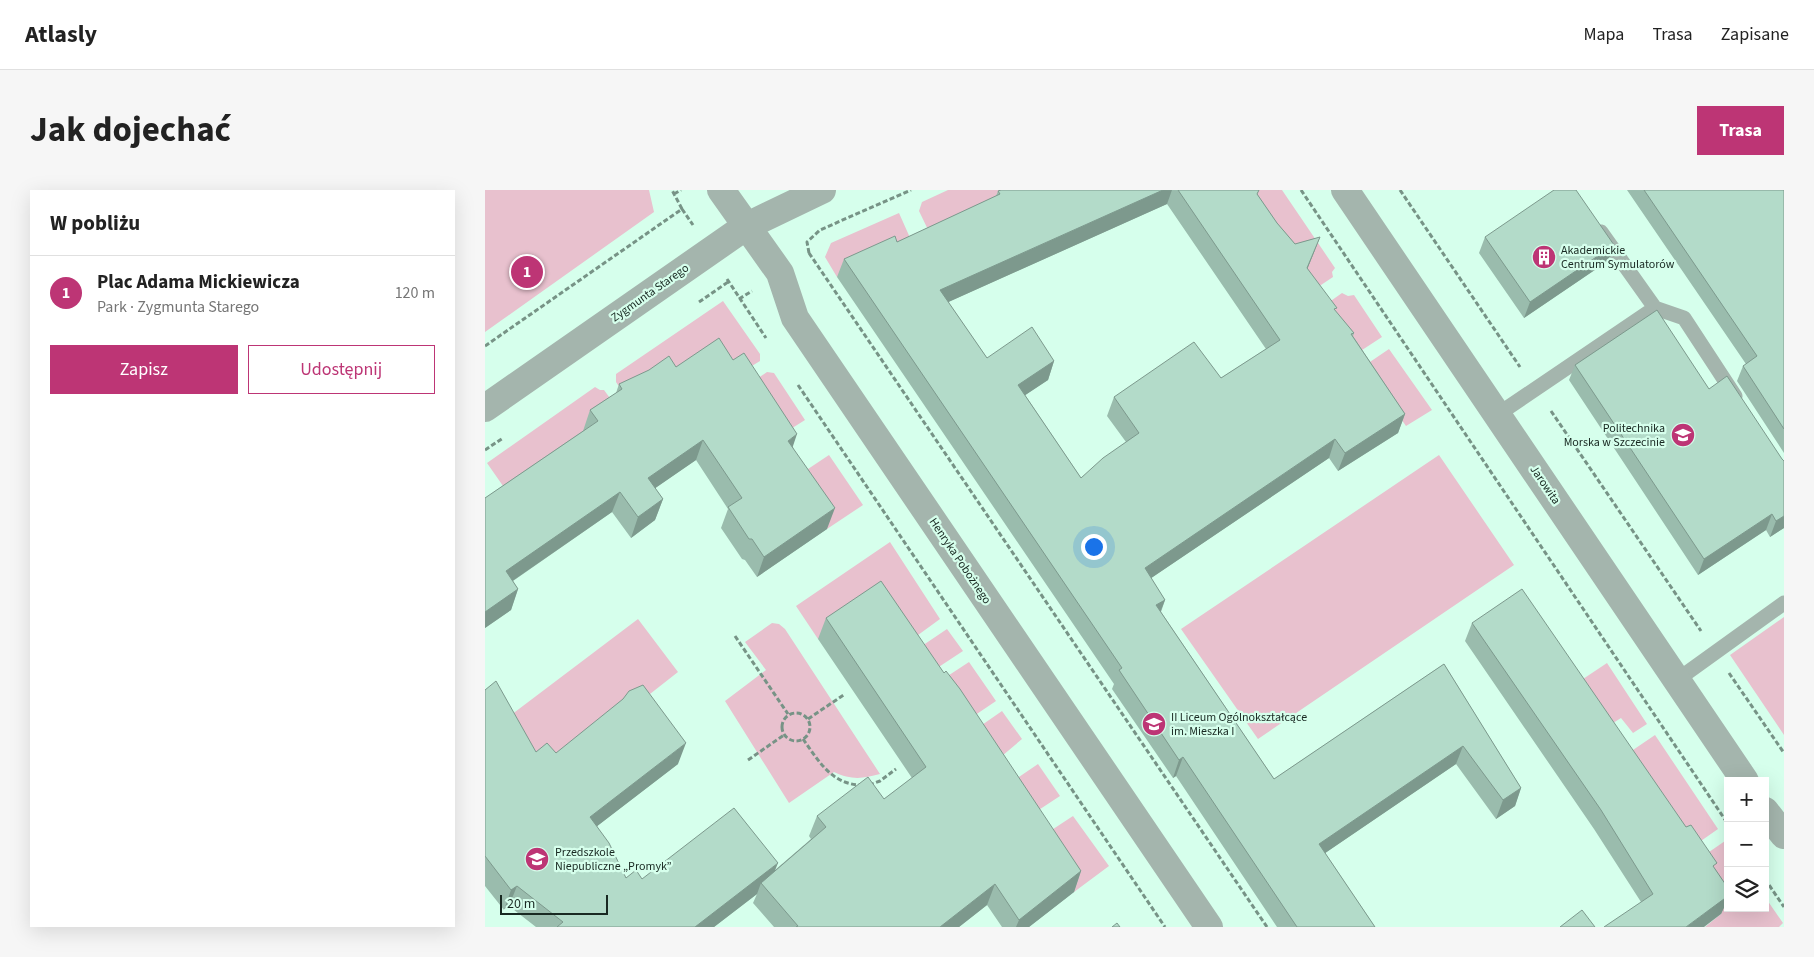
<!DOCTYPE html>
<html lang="pl">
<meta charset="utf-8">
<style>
body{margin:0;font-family:"Source Sans 3",sans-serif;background:#f6f6f6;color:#222}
.controls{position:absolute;right:15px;bottom:15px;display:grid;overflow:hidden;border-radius:0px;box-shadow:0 5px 20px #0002}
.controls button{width:45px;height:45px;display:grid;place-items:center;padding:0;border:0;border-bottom:1px solid #e0e0e0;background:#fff;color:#222;font:25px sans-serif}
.scale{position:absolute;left:15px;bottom:12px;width:108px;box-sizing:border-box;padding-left:5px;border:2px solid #192922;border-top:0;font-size:14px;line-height:18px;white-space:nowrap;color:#192922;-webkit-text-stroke:4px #d6ffec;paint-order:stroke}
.you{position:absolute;left:608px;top:356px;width:18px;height:18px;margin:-12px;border:4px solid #fff;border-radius:50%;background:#1a73e8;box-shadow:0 0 0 8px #1a73e833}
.badge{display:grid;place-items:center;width:32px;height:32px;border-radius:50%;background:#bd3575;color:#fff;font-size:16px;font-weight:700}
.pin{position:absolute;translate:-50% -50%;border:2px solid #fff;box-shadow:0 1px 5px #0006}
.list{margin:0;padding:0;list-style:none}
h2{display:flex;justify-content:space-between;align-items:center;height:65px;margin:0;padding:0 20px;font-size:21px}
h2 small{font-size:16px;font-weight:400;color:#767676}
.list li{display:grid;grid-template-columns:32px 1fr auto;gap:15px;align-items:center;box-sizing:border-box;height:75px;padding:0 20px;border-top:1px solid #e0e0e0}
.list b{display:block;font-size:19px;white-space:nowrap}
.list p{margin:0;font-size:16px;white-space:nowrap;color:#767676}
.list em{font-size:16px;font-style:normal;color:#767676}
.actions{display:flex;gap:10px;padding:15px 20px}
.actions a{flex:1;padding:11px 0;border:1px solid #bd3575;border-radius:0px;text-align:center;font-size:18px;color:#bd3575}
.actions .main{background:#bd3575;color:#fff}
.icon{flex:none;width:28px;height:28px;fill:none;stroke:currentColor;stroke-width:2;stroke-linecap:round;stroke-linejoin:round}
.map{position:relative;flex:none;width:1299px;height:737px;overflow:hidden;border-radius:0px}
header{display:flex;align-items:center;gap:30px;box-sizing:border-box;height:70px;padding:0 25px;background:#fff;border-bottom:1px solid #e0e0e0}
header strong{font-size:24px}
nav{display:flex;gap:28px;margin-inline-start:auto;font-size:18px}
.intro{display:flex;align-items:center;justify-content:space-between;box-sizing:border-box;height:120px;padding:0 30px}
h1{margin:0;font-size:35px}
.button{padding:12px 22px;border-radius:0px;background:#bd3575;color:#fff;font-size:18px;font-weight:700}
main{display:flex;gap:30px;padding:0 30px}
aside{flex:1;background:#fff;border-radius:0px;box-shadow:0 5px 20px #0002}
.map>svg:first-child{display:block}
.green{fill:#e8c1ce}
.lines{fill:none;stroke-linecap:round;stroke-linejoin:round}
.path{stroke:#779386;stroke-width:3;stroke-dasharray:5 2.5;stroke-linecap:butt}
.lane{stroke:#a4b5ad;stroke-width:15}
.street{stroke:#a4b5ad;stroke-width:28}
.wall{fill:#9abcad;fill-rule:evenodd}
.shaded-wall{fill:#7d998d}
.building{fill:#b3dbc9;stroke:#7d998d}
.labels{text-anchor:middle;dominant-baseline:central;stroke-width:4.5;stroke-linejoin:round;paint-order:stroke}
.poi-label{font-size:12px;fill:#192922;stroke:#d6ffec;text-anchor:start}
.street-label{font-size:12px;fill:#192922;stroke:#d6ffec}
</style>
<header>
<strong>Atlasly</strong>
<nav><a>Mapa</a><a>Trasa</a><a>Zapisane</a></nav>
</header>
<div class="intro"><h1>Jak dojechać</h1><a class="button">Trasa</a></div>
<main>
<aside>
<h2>W pobliżu<small></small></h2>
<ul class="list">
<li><span class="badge">1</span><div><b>Plac Adama Mickiewicza</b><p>Park · Zygmunta Starego</p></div><em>120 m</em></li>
</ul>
<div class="actions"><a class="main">Zapisz</a><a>Udostępnij</a></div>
</aside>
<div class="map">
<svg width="1299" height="737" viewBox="0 0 1299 737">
<rect width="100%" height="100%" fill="#d6ffec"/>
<path class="green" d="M 0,0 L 164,0 L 169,22 L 0,142 Z
M 463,0 L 551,0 L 448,50 L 434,21 L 437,12 Z
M 749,0 L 797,0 L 850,78 L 847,82 L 848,87 L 821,105 Z
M 414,23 L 430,59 L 403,65 L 352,87 L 340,67 L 346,53 Z
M 857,103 L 863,106 L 869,105 L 897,147 L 874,162 L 833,120 Z
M 238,111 L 275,164 L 275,171 L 252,185 L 141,207 L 131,192 L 131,184 Z
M 904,159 L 947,220 L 921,236 L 879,176 Z
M 282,182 L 289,183 L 320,230 L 293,247 L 260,197 Z
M 110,197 L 115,200 L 119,200 L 130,215 L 106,252 L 25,306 L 2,273 Z
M 344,265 L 378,315 L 342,339 L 308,289 Z
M 954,265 L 1029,375 L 773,549 L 696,439 Z
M 405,352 L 455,429 L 418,456 L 333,449 L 311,416 Z
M 1299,427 L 1299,545 L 1245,465 Z
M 153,429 L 193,482 L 63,584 L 22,528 Z
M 287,433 L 294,434 L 300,439 L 395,584 C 377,589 366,590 349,582 L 304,613 L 240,511 L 281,480 L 260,452 Z
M 462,439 L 478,461 L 440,486 L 425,464 Z
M 484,472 L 511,511 L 477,534 L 446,497 Z
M 1122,473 L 1162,534 L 1148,543 L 1136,528 L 1117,540 L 1086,497 Z
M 517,521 L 537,549 L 504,577 L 484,544 Z
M 1170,545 L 1233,639 L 1203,660 L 1145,562 Z
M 553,574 L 575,606 L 540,629 L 518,598 Z
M 588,626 L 624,676 L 589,702 L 553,649 Z
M 1240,651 L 1243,654 L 1243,718 L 1280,718 L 1280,707 L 1298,733 L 1294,737 L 1220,737 L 1236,724 L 1211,671 Z"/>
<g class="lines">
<path class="path" d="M 816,0 L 1243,634
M 915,0 L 1035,177
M 189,4 L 196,0
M 197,19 L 208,35
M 324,63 L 782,737
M 324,63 L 322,52 L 335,40 L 426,0
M 242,89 L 281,148
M 254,109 L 267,101
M 214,112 L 243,92
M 0,156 L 197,19 L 187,0
M 313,195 L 680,737
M 1066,221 L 1216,441
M 0,260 L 18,248
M 250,446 L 303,524
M 1244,483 L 1299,563
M297 537a14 14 0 1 1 28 0a14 14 0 1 1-28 0Z
M 323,529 L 360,504
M 318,549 C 333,570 346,594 375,595
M 263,570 L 299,545
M 384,595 L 395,591 L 411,579
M 1280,689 L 1299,717"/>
<path class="lane" d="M 1116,42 L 1170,118 L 1199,128 L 1250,206
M 1012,225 L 1170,118
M 1192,490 L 1299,413"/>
<path class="street" d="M 236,0 L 295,83 L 310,128 L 724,737
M 860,0 L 1260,591
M 0,218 L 260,37 L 337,0
M 1280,621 L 1299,645"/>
</g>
<path class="wall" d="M 516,0 L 774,0 L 772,4 L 792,33 L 810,54 L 835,47 L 822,79 L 850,121 L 869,143 L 868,146 L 920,224 L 913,243 L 853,281 L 844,268 L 666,388 L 680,410 L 676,422 L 789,589 L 959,474 L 1036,598 L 1030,616 L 1011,629 L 971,574 L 840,663 L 890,737 L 792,737 L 691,586 L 688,588 L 627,499 L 629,494 L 352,87 L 359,69 L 412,52 L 511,6 L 513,1 ZM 682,14 L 781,159 L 736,188 L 629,207 L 622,226 L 641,252 L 596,288 L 540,205 L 563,190 L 569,171 L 502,168 L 463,112 Z
M 1142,0 L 1299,0 L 1299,263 L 1252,191 L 1258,176 L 1261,174 Z
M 1000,47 L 1129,55 L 1123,71 L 1039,128 L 994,63 Z
M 1090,175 L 1224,199 L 1297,269 L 1299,338 L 1285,347 L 1281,340 L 1213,385 L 1084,190 Z
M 191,177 L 308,257 L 342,339 L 272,387 L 260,370 L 257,369 L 236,338 L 243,319 L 211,270 L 170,298 L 178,309 L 170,330 L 146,348 L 127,322 L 28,391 L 33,399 L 26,420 L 0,438 L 0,308 L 98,241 L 105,220 L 131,203 L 134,194 Z
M 341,428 L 459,483 L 596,681 L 589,702 L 544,737 L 517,737 L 502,715 L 474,737 L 289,737 L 268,713 L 272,704 L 229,737 L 51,737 L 24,716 L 19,720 L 0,696 L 0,500 L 51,562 L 71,563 L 193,574 L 112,636 L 141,688 L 157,689 L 290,680 L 326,649 L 324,646 L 332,626 L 399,609 L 427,588 L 333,449 Z
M 987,433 L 1230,679 L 1243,698 L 1243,709 L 1236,724 L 1156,712 L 1109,639 L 980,451 Z"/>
<path class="shaded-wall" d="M 678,0 L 687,0 L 682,14 L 448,119 L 455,100 Z
M 835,47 L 828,65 L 815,97 L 822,78 Z
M 1129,55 L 1123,71 L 1039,128 L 1045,112 Z
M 569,171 L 563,190 L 527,214 L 533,195 Z
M 920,224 L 913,243 L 853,281 L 860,263 Z
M 312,244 L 305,265 L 303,251 Z
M 850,249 L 844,268 L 653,397 L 660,378 Z
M 218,250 L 211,270 L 156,308 L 163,288 Z
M 135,302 L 127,322 L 13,401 L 21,381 Z
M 178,309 L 170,330 L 146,348 L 153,327 Z
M 350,318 L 342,339 L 272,387 L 279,367 Z
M 1287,324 L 1281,340 L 1213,385 L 1219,369 Z
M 1299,326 L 1299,338 L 1285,347 L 1291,331 Z
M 33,399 L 26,420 L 0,438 L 0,422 Z
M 680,410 L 673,428 L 671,415 Z
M 201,553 L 193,574 L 98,647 L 105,627 Z
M 978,556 L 971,574 L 827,672 L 834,654 Z
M 698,567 L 691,586 L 688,588 L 694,570 Z
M 1036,598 L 1030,616 L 1011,629 L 1018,610 Z
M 293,673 L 285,693 L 276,693 L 272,704 L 229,737 L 210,737 Z
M 596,681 L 589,702 L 544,737 L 531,737 L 534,730 Z
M 510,694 L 502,715 L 474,737 L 455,737 Z
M 32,696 L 24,716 L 19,720 L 26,700 Z
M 1243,706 L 1243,709 L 1236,724 L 1219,737 L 1201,737 Z"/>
<path class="building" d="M 516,0 L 678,0 L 455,100 L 502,168 L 547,137 L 569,171 L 533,195 L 596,288 L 618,268 L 654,243 L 629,207 L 709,152 L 736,188 L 795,150 L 693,0 L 774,0 L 772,4 L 792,33 L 810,54 L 835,47 L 822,78 L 852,118 L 849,119 L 869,143 L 866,144 L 920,224 L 860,263 L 850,249 L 660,378 L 680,410 L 671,415 L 789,589 L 959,474 L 1036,598 L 1018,610 L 978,556 L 834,654 L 890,737 L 812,737 L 698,567 L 694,570 L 634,480 L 637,478 L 359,69 L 410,46 L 412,52 L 515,4 L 513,1 Z
M 1069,0 L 1091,0 L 1129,55 L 1045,112 L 1000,47 Z
M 1159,0 L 1299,0 L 1299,239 L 1258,176 L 1272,166 Z
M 1172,120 L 1224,199 L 1242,186 L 1297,269 L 1299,271 L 1299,326 L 1291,331 L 1287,324 L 1219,369 L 1090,175 Z
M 234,148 L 248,170 L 259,163 L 312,244 L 303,251 L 350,318 L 279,367 L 267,349 L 264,349 L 243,317 L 257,308 L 218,250 L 163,288 L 178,309 L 153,327 L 135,302 L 21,381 L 33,399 L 0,422 L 0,308 L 113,231 L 105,220 L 137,199 L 134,194 L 164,180 L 184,166 L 191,177 Z
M 396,391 L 459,483 L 461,481 L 475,499 L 596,681 L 534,730 L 510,694 L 455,737 L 311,737 L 313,736 L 276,693 L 341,637 L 332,626 L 383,587 L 399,609 L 441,577 L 341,428 Z
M 1037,399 L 1201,637 L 1206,635 L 1232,673 L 1228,676 L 1243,698 L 1243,706 L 1201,737 L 1119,737 L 1168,704 L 1116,620 L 987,433 Z
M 11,491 L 51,562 L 62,553 L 71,563 L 138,509 L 144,501 L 158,495 L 201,553 L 105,627 L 124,653 L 141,688 L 151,680 L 157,689 L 249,618 L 293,673 L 210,737 L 72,737 L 78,732 L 32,696 L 26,700 L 0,666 L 0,500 Z
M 1097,720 L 1110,737 L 1075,737 Z
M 632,733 L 635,737 L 627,737 Z"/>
<defs>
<g id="building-disc" transform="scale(1.25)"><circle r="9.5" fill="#bd3575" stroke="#d6ffec"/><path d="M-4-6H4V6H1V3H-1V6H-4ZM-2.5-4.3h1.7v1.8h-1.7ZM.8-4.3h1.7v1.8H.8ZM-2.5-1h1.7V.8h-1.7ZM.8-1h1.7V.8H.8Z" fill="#fff"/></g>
<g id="university-disc" transform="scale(1.25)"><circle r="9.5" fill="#bd3575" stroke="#d6ffec"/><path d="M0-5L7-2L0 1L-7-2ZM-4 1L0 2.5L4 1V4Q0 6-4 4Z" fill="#fff"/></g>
<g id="school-disc" transform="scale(1.25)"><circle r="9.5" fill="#bd3575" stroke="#d6ffec"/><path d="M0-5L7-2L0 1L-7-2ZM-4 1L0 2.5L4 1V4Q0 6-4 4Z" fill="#fff"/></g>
</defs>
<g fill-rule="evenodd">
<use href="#building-disc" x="1059" y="67"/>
<use href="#university-disc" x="1198" y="245"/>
<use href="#university-disc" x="669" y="534"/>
<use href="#school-disc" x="52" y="669"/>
</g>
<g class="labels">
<g class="poi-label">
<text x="1076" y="60">Akademickie<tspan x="1076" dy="14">Centrum Symulatorów</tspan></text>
<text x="1180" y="238" text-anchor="end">Politechnika<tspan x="1180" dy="14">Morska w Szczecinie</tspan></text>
<text x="686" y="527">II Liceum Ogólnokształcące<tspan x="686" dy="14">im. Mieszka I</tspan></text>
<text x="70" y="662">Przedszkole<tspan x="70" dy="14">Niepubliczne „Promyk”</tspan></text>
</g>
<g class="street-label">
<text transform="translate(165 103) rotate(-35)">Zygmunta Starego</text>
<text transform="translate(1060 295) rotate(56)">Jarowita</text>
<text transform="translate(475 371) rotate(56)">Henryka Pobożnego</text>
</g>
</g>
</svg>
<div class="controls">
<button>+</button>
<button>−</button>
<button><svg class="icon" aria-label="layers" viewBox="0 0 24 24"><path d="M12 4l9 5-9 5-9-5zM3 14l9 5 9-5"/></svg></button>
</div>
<div class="scale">20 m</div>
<div class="you"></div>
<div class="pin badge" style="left:42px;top:82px">1</div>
</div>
</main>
